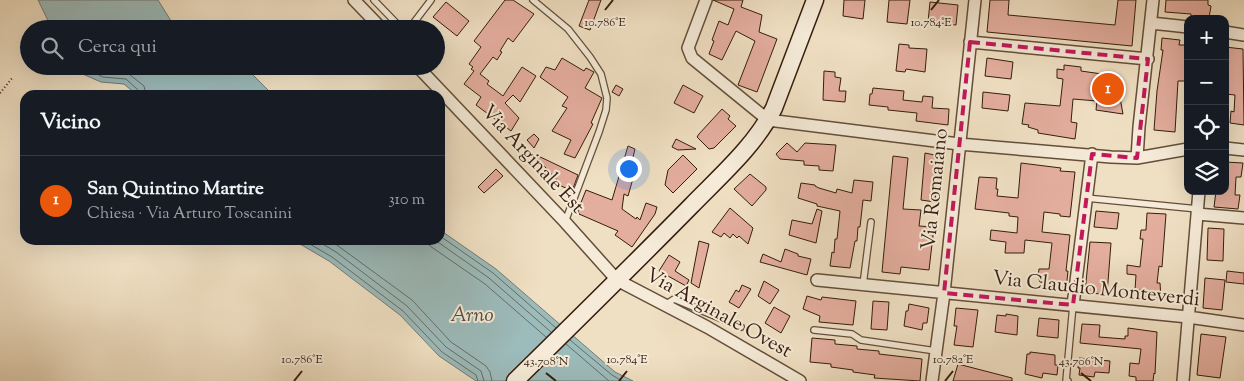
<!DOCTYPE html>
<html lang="it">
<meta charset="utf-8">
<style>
body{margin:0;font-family:"Sorts Mill Goudy",serif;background:#20242c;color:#f1f3f6}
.controls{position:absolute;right:15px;top:15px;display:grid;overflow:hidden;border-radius:10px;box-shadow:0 5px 20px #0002}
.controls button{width:45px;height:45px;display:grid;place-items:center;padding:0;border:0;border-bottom:1px solid #363941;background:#171b24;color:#f1f3f6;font:25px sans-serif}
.you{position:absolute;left:628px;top:168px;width:18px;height:18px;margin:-12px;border:4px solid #fff;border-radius:50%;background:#1a73e8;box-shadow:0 0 0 8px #1a73e833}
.badge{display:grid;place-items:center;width:32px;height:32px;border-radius:50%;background:#ea580c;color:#fff;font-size:16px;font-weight:700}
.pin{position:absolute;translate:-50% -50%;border:2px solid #fff;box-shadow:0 1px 5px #0006}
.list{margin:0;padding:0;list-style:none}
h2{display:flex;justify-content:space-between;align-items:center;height:65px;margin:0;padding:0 20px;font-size:21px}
h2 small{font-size:16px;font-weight:400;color:#9ea1a6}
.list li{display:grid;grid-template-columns:32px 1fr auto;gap:15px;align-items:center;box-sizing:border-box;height:90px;padding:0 20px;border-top:1px solid #363941}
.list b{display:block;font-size:19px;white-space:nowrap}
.list p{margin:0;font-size:16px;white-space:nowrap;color:#9ea1a6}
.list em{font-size:16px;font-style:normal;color:#9ea1a6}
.icon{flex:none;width:28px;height:28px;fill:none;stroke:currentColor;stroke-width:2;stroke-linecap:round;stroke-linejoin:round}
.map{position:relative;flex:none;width:1244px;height:381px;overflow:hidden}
.search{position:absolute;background:#171b24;box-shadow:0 5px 20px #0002;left:20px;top:20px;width:425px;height:55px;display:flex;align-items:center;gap:12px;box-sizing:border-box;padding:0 18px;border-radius:28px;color:#9ea1a6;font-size:19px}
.panel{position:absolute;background:#171b24;box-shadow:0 5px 20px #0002;left:20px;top:90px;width:425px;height:155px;border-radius:15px}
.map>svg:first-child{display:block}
.water{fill:#9cbbbb;stroke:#737c76}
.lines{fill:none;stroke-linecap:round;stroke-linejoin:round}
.shore{stroke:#686c64;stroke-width:1}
.building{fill:#e4ae9e;stroke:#351d0e}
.lane-casing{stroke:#644e3b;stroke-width:8}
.street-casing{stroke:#644e3b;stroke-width:14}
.secondary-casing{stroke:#351d0e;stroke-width:19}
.path{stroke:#351d0e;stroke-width:2;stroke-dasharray:1 2.5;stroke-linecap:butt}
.lane{stroke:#f5ebd8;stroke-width:5.5}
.street{stroke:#f5ebd8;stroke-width:11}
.secondary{stroke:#f5ebd8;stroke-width:16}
.marked{fill:none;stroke:#c2185b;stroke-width:4;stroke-dasharray:10 6;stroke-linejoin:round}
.ticks{fill:none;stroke:#351d0e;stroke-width:2}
.labels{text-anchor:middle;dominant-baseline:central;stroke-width:4;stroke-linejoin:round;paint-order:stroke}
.street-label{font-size:20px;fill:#351d0e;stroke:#f5ebd8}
.water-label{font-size:21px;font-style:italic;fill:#544c42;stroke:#f5ebd8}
.ticks-label{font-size:12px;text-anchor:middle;fill:#351d0e;stroke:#f5ebd8;stroke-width:4;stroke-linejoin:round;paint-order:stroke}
</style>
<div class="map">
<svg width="1244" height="381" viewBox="0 0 1244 381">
<rect width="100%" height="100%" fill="#f0e0c3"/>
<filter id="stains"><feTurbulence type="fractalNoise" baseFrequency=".004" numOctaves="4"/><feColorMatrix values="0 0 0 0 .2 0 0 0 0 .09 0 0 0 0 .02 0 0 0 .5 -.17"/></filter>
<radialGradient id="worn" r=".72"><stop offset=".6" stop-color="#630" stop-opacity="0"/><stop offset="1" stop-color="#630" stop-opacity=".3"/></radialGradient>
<path class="water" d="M 38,0 L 158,0 L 176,29 L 52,29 Z
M 74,66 L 244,66 L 273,95 L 137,95 L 124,84 L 101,82 L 78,72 Z
M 440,230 L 496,269 L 615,372 L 633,381 L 476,381 L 439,356 L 400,315 L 329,261 L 293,240 L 440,240 Z"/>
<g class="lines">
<path class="shore" d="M 80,66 L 103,77 L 126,79 L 138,90 L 140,95
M 93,66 L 104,71 L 129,74 L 144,86 L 146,95
M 440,236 L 493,273 L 556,328
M 303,240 L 332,257 L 403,311 L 442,352 L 476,375 L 478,381
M 316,240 L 336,252 L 407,306 L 446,347 L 481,371 L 484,381
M 330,240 L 412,300 L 451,342 L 486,366 L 490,372 L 492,381
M 424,240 L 430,246 L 485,284 L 546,337
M 435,240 L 489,278 L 551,332
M 570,340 L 612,375 L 622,381
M 566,344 L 609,381"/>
</g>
<path class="building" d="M 505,0 L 513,0 L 534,14 L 513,42 L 508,38 L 500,51 L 502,52 L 497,60 L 493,57 L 480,74 L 489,81 L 487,84 L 503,96 L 522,67 L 536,76 L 520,102 L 513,95 L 505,103 L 519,118 L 511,131 L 476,105 L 481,97 L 464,84 L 474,71 L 471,69 L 473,67 L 469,64 L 481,47 L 474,41 Z
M 589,0 L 601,0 L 590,30 L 579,26 Z
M 713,0 L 743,0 L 741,7 L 762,15 L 759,32 L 777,39 L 757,92 L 738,85 L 755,41 L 736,31 L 722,60 L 709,54 L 714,41 L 712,40 L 719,21 L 728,25 L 734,9 Z
M 844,0 L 865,0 L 863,19 L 843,16 Z
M 889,0 L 910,0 L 907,24 L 887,22 Z
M 990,0 L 1009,0 L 1008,15 L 1115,25 L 1118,0 L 1136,0 L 1132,46 L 987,32 Z
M 1166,0 L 1208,0 L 1208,5 L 1211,6 L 1209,18 L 1191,16 L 1191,14 L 1165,12 Z
M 446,2 L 469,21 L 457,36 L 433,17 Z
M 930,2 L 958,5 L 956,25 L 928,22 Z
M 1162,38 L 1180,40 L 1179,45 L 1188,45 L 1188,81 L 1178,81 L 1175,132 L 1154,130 L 1157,91 L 1163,50 L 1161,50 Z
M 899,44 L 909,45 L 909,48 L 927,49 L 925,72 L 906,69 L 905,72 L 896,71 Z
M 1225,47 L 1243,49 L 1244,125 L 1230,123 L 1231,111 L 1234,112 L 1235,95 L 1225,94 Z
M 562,58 L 584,71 L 586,68 L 594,72 L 585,88 L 602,98 L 591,123 L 593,124 L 575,158 L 564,154 L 571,140 L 552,131 L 567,108 L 562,106 L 568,97 L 540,77 L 546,67 L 555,70 Z
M 987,58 L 1013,62 L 1011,79 L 985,76 Z
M 1064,65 L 1081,67 L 1081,71 L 1116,76 L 1123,114 L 1096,110 L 1097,101 L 1073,99 L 1071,122 L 1077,123 L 1075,139 L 1038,133 L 1038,130 L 1028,127 L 1029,125 L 1022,124 L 1025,103 L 1060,106 L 1063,79 L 1057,78 L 1057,69 L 1064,70 Z
M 824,71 L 835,72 L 835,77 L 841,78 L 839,91 L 846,91 L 845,102 L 823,100 Z
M 616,85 L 623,89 L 619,96 L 612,92 Z
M 683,85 L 703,96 L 694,113 L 674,103 Z
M 873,88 L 904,91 L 903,100 L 922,102 L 923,96 L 933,97 L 932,108 L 949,109 L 948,125 L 916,121 L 917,113 L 888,110 L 888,107 L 869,105 L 870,94 L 872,94 Z
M 983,92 L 1010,95 L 1008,111 L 982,108 Z
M 722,109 L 730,116 L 728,119 L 736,126 L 714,148 L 709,149 L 697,137 L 699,134 Z
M 534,134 L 539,139 L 534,148 L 527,140 Z
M 676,139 L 696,149 L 678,150 L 672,147 Z
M 787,143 L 797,152 L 805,143 L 836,145 L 833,171 L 819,170 L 819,166 L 804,165 L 804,161 L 780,159 L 776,154 Z
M 628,146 L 635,149 L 629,174 L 634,175 L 628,196 L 624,194 L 622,209 L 636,219 L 637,217 L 640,220 L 646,203 L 657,207 L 655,214 L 632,247 L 615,235 L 618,231 L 579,214 L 578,210 L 586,190 L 612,200 Z
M 532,153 L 578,175 L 572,191 L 557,184 L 558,181 Z
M 925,153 L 944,157 L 941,191 L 936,190 L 935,202 L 921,200 Z
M 683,155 L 697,169 L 673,193 L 665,185 L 668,170 Z
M 893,156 L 908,158 L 903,209 L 921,210 L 919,226 L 934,227 L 929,270 L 901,267 L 900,274 L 882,272 Z
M 1225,162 L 1243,163 L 1241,177 L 1236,177 L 1235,195 L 1240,195 L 1238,209 L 1214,207 L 1216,191 L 1225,191 Z
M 1021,163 L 1061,168 L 1060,171 L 1075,172 L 1070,217 L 1060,216 L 1060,214 L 1044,212 L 1042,232 L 1070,235 L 1066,271 L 1068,271 L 1066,290 L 1046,289 L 1047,283 L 1040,282 L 1038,277 L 1039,269 L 1049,269 L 1052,243 L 1025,240 L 1024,253 L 1005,253 L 1006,242 L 990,240 L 991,230 L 1017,233 L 1018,217 L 1009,216 L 1009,213 L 975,209 L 979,177 L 997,178 L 996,189 L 998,189 L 997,196 L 1018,198 Z
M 496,169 L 503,176 L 484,193 L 478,187 Z
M 750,174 L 766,187 L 766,190 L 752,206 L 734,189 Z
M 854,180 L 873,182 L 871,201 L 863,200 L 860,227 L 858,227 L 857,241 L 855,241 L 850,268 L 830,266 L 832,252 L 834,253 L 835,239 L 837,239 L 840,211 L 817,206 L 817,204 L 798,198 L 801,183 L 815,185 L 815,186 L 819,188 L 836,193 L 837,189 L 852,193 Z
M 730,208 L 753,228 L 748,244 L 739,236 L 737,238 L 733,234 L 730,238 L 724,233 L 721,237 L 712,232 Z
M 817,209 L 822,211 L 816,243 L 789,235 L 792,220 L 812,224 Z
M 1096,211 L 1119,213 L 1117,229 L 1094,227 Z
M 1147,213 L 1166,214 L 1162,267 L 1159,266 L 1157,283 L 1160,283 L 1161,298 L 1140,297 L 1141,290 L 1135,290 L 1136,275 L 1127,274 L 1127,265 L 1140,267 L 1143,239 L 1140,239 L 1141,230 L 1146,230 Z
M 1208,228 L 1224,229 L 1223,261 L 1207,260 Z
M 699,241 L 709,244 L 699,288 L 691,283 Z
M 1090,242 L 1111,243 L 1107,295 L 1085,292 Z
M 785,249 L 798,254 L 798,256 L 811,259 L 807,275 L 760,262 L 763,254 L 781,262 Z
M 669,255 L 680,262 L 675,271 L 689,280 L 686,286 L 659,271 Z
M 1227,271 L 1244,273 L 1244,284 L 1226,282 Z
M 1205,278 L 1225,280 L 1222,310 L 1203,308 Z
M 764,281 L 779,290 L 770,304 L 758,296 Z
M 742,285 L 751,289 L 739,308 L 729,302 L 736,290 L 739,292 Z
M 807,296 L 821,300 L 822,297 L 856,301 L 853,325 L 819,322 L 820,316 L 803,309 Z
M 873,301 L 889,302 L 887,330 L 871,329 Z
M 909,304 L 929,308 L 927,323 L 923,323 L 922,330 L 904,326 L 906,311 L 908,311 Z
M 774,307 L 790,316 L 781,333 L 765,323 Z
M 956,308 L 978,310 L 973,347 L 954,345 L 957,326 L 954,326 Z
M 1006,314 L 1018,316 L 1017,335 L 995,332 L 997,315 L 1006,316 Z
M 1039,318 L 1059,320 L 1058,338 L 1037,336 Z
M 1082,324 L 1100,325 L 1099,337 L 1125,339 L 1125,336 L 1128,336 L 1128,328 L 1157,332 L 1155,374 L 1154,373 L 1153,381 L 1136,381 L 1136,377 L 1129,376 L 1130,363 L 1139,364 L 1141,349 L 1080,343 Z
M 1201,334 L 1226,337 L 1220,378 L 1197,375 Z
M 812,338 L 835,340 L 835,344 L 857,346 L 857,349 L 879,351 L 879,354 L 922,359 L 920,381 L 874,378 L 875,375 L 853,372 L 853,370 L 831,367 L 831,364 L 810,362 Z
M 1030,352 L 1055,355 L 1055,365 L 1058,365 L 1057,375 L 1043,373 L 1042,378 L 1025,374 L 1027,354 L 1030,354 Z
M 1079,358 L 1110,361 L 1109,373 L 1095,372 L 1094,377 L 1079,375 L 1080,368 L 1078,368 Z
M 958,364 L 1012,378 L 1012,381 L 953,381 Z"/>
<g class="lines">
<g class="lane-casing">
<path id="lane" d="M 374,0 L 402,29
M 533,0 L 568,29 L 590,57 L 601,74 L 607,98 L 606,110 L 599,132 L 565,222
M 409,29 L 431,0
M 1086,198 L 1198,209
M 863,285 L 871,222
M 665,305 L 674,299 L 741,327
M 814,330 L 852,334 L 861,340 L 936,351
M 1068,381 L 1066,381 L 1073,305"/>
</g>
<g class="street-casing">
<path id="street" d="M 354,0 L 382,29
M 706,0 L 688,48 L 692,58 L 768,120 L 959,144 L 1111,157 L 1137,158 L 1188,149
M 1151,23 L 1188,27
M 1225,32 L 1244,35
M 970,42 L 1148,59
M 417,66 L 565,222 L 617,280 L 707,327 L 800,381
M 1225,148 L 1244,150
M 1137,158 L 1139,127 L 1153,0
M 1197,214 L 1244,218
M 817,280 L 1188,317 L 1244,325
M 1073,305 L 1092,154
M 932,381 L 944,293 L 975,0
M 1183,381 L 1199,191"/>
</g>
<g class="secondary-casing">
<path id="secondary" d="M 515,381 C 574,323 633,265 691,206 C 720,176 755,146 774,108 L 815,0"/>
</g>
<path class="path" d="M 0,93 L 13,77"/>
<use href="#lane" class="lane"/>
<use href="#street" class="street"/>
<use href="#secondary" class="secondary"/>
</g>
<path class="marked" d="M 970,42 L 1148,59 L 1137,158 L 1092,154 L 1073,305 L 944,293 Z"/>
<path class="ticks" d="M 605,10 L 613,0M 931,10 L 939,0M 546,373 L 556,381M 1081,373 L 1091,381M 294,381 L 302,371M 619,381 L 627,371M 945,381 L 953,371"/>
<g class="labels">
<g class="street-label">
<text transform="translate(532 160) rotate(47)">Via Arginale Est</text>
<text transform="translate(936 189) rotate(-84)">Via Romaiano</text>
<text transform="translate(1096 290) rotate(6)">Via Claudio Monteverdi</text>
<text transform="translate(718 314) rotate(29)">Via Arginale Ovest</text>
</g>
<g class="water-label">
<text x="472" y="316">Arno</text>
</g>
</g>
<g class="ticks-label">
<text x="605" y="26">10.786°E</text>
<text x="931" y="26">10.784°E</text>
<text x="302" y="363">10.786°E</text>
<text x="627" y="363">10.784°E</text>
<text x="953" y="363">10.782°E</text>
<text x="546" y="365">43.708°N</text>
<text x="1081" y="365">43.706°N</text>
</g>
<rect width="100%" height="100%" filter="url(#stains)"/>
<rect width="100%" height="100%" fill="url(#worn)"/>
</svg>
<div class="controls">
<button>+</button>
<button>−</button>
<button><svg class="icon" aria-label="locate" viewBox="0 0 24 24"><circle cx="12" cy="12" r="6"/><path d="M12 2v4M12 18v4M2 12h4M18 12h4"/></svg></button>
<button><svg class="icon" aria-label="layers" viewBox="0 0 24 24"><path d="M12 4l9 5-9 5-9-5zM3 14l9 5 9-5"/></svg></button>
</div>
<div class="you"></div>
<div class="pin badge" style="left:1108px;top:89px">1</div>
<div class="search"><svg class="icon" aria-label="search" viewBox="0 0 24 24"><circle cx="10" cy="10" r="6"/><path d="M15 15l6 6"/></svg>Cerca qui</div>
<section class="panel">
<h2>Vicino<small></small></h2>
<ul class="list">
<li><span class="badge">1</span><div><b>San Quintino Martire</b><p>Chiesa · Via Arturo Toscanini</p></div><em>310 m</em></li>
</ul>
</section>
</div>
